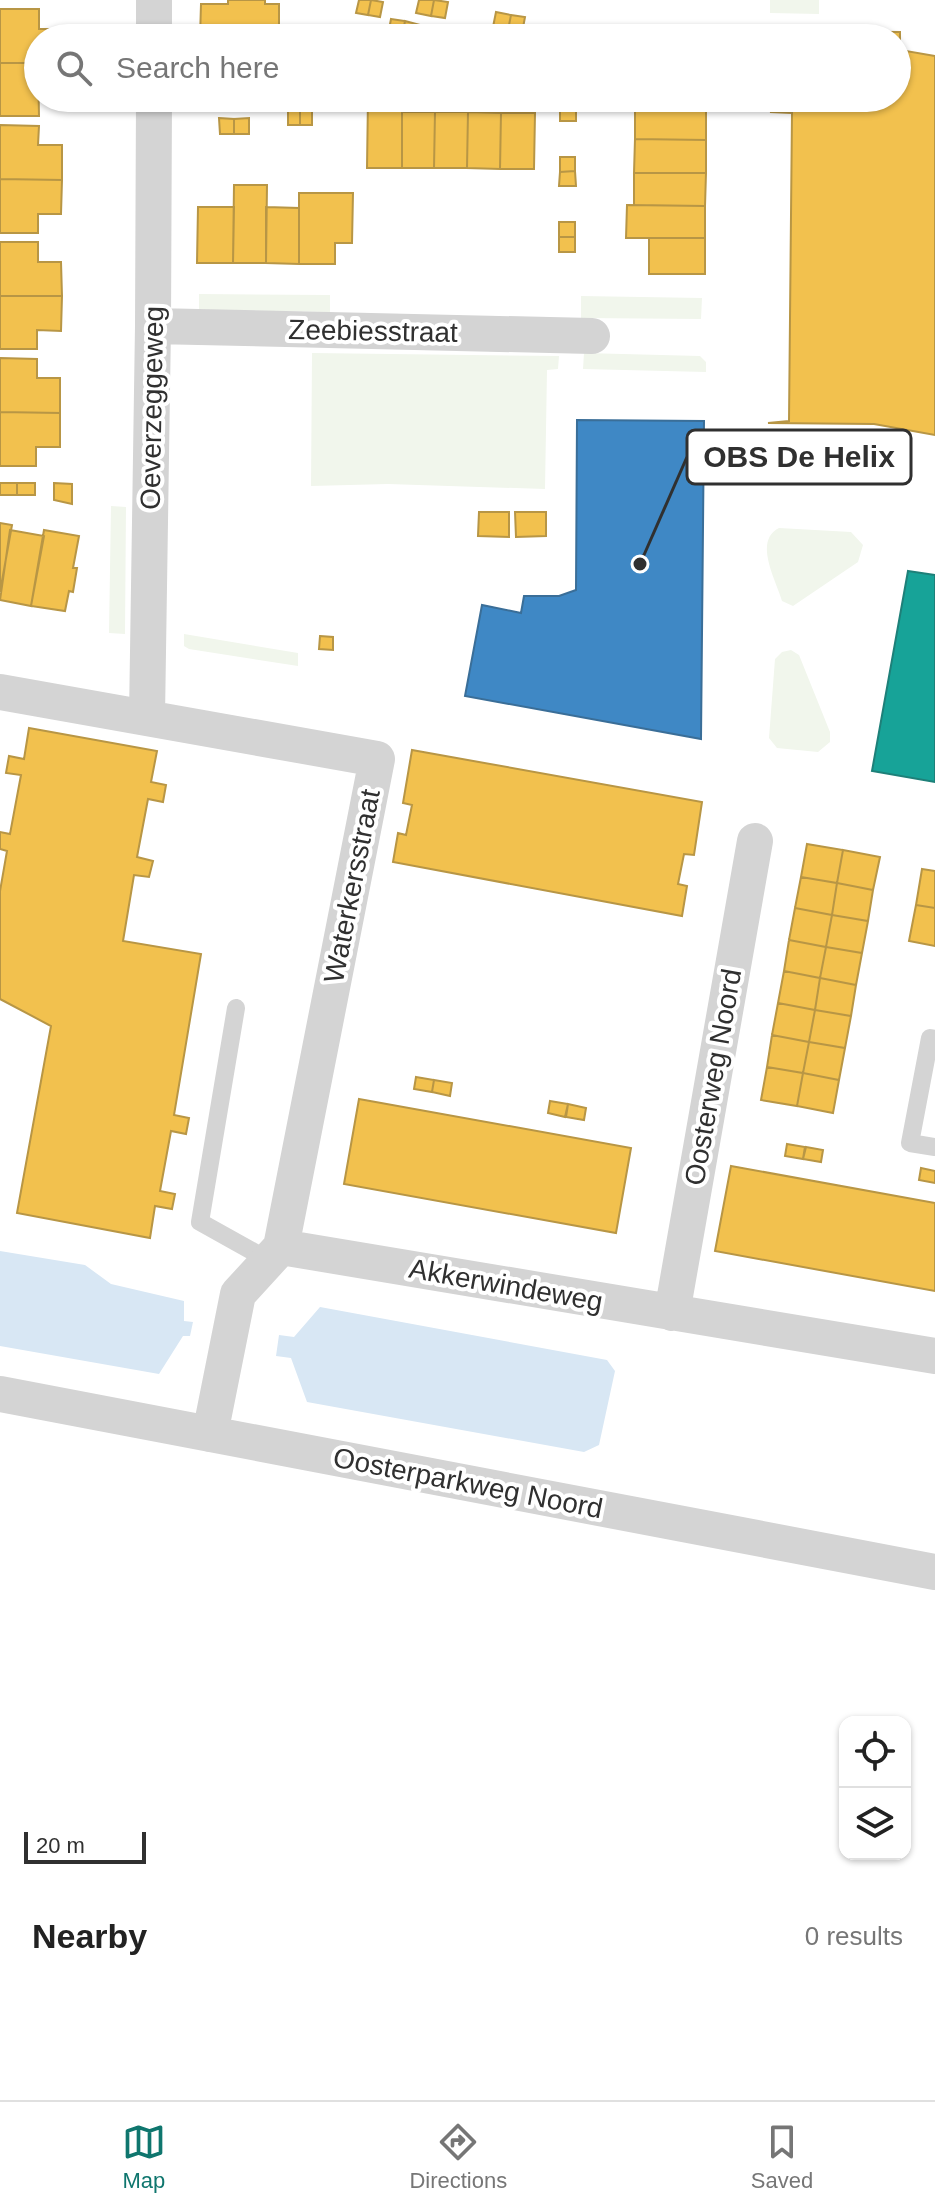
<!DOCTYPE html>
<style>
body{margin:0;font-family:Helvetica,sans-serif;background:#f6f6f6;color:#222}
.controls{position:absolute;right:24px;bottom:24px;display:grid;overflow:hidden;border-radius:16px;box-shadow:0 2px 6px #0004}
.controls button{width:72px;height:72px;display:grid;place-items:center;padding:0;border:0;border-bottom:2px solid #e0e0e0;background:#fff;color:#222;font:40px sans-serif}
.scale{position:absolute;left:24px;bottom:20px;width:122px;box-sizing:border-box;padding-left:8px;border:4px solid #303030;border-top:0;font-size:22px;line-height:28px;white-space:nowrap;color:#303030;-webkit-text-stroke:6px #fff;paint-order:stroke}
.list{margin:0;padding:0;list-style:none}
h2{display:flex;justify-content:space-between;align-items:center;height:104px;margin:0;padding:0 32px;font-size:34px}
h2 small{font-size:26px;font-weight:400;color:#767676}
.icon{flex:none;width:44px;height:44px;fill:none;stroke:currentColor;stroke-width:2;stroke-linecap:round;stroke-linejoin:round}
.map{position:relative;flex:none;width:935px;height:1884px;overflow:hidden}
.search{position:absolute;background:#fff;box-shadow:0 2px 6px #0004;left:24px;right:24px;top:24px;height:88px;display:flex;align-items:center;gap:20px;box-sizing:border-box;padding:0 28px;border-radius:44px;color:#767676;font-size:30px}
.sheet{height:216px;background:#fff}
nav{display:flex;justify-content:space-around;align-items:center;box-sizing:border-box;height:112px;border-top:2px solid #e0e0e0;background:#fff;font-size:22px;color:#767676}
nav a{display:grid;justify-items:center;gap:4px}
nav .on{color:#0f766e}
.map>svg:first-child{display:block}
.green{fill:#f1f6ec}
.water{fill:#d8e7f4}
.homes{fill:#f2c14e;stroke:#b89645;stroke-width:2}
.schools{fill:#3f88c5;stroke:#3a6e98;stroke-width:2}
.public{fill:#17a398;stroke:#1e8079;stroke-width:2}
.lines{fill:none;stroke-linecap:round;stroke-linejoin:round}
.lane{stroke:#d4d4d4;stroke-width:18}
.street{stroke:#d4d4d4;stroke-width:36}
.labels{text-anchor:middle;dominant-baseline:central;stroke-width:8;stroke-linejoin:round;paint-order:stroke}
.street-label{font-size:28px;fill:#303030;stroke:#fff}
.leader{fill:none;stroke:#303030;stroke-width:3}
.callout-dot{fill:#303030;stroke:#fff;stroke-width:3}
.callout{fill:#fff;stroke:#303030;stroke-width:3}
.callout-label{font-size:30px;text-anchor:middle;font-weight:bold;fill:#303030}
</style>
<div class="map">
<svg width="935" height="1884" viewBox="0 0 935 1884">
<rect width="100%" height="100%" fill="#fff"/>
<path class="green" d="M 770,0 L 819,0 L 819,14 L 770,13 Z
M 199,294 L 330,295 L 330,312 L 199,310 Z
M 581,296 L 702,298 L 701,319 L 581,318 Z
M 312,353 L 559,356 L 558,369 L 547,370 L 545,489 L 388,484 L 311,486 Z
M 584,353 L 700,356 L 706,362 L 706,372 L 583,369 Z
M 111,506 L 126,507 L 125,634 L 109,633 Z
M 779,528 L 851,532 L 863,545 L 858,562 L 793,606 L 782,601 C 776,580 753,541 779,528 Z
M 184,634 L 298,653 L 298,666 L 189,649 L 184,646 Z
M 791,650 L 799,655 L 830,732 L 830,742 L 818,752 L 777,748 L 769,738 L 775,659 L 782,652 Z"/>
<path class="water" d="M 0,1251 L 85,1265 L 111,1284 L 184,1301 L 184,1321 L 193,1322 L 190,1336 L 183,1336 L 159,1374 L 0,1346 Z
M 320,1307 L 607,1360 L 615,1371 L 599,1445 L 584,1452 L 307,1402 L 291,1358 L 276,1356 L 279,1335 L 294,1337 Z"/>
<path class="homes" d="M 228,0 L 265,0 L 265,4 L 279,4 L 279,38 L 200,38 L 201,4 L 228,4 Z
M 359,0 L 371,0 L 368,15 L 356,13 Z
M 371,0 L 383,2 L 380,17 L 368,15 Z
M 419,0 L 434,0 L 431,16 L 416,13 Z
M 434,0 L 448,2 L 445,18 L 431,16 Z
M 0,9 L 39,9 L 39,29 L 63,29 L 63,38 L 38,38 L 38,63 L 0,63 Z
M 496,12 L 511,15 L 508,30 L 493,27 Z
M 511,15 L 525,17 L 522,33 L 508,30 Z
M 391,19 L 405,21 L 402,37 L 388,35 Z
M 405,21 L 420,25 L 417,38 L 402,37 Z
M 572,26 L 586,29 L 584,38 L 569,38 Z
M 586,29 L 601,32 L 599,38 L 584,38 Z
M 457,31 L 471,34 L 470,38 L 455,38 Z
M 785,31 L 900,32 L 900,50 L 935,56 L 935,435 L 874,424 L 768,423 L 789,421 L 792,113 L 771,112 L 773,98 L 897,98 L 897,38 L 784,38 Z
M 634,32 L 648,33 L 648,38 L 634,38 Z
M 648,33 L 663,33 L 663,38 L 648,38 Z
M 0,63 L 38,63 L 39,116 L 0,116 Z
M 368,98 L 402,98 L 402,168 L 367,168 Z
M 560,98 L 576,98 L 576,106 L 560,106 Z
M 635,98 L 706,98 L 706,107 L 635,107 Z
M 560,106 L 576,106 L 576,121 L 560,121 Z
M 635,107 L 706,107 L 706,140 L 635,139 Z
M 288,110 L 300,110 L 300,125 L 288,125 Z
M 300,110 L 312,110 L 312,125 L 300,125 Z
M 402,112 L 435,112 L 434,168 L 402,168 Z
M 435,112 L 468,112 L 467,168 L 434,168 Z
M 468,112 L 501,113 L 500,169 L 467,168 Z
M 501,113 L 535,113 L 534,169 L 500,169 Z
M 219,118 L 234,119 L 234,134 L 220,134 Z
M 249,118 L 249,134 L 234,134 L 234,119 Z
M 0,125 L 39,126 L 38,145 L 62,145 L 62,180 L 0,179 Z
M 635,139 L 706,140 L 706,173 L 634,173 Z
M 560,157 L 575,157 L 575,171 L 560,172 Z
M 575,171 L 576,186 L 559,186 L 560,172 Z
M 634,173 L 706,173 L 705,206 L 634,205 Z
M 0,179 L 62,180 L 61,214 L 38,214 L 38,233 L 0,233 Z
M 234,185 L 267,185 L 266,263 L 233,263 Z
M 299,193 L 353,193 L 352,243 L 335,243 L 335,264 L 299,264 Z
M 627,205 L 705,206 L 705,238 L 626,238 Z
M 198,207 L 234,207 L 233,263 L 197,263 Z
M 266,207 L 299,208 L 299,264 L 266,263 Z
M 559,222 L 575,222 L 575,237 L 559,237 Z
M 559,237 L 575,237 L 575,252 L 559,252 Z
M 649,238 L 705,238 L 705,274 L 649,274 Z
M 0,242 L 38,242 L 38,262 L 61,262 L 62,296 L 0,296 Z
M 0,296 L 62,296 L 61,331 L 37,330 L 37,349 L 0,349 Z
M 0,358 L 37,359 L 37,378 L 60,378 L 60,413 L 0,412 Z
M 0,412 L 60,413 L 60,447 L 36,447 L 36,466 L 0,466 Z
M 0,483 L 17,483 L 17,495 L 0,495 Z
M 17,483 L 35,483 L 35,495 L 17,495 Z
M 54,483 L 72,484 L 72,504 L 54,500 Z
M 479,512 L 509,512 L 509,537 L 478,536 Z
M 515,512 L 546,512 L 546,536 L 516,537 Z
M 0,523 L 12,525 L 0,592 Z
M 10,530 L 44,536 L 31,606 L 0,600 Z
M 44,530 L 79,536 L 73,568 L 77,568 L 73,592 L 69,591 L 65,611 L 31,606 Z
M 320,636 L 333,637 L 333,650 L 319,649 Z
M 29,728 L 157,751 L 151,782 L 166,785 L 163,802 L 148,799 L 137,857 L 153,861 L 149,877 L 134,875 L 123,941 L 201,954 L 174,1115 L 189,1118 L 186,1134 L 171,1131 L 160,1191 L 175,1194 L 172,1209 L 155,1206 L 150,1238 L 17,1213 L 51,1026 L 0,999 L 0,891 L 7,851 L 0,849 L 0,832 L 10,834 L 21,775 L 6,773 L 9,756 L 24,759 Z
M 412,750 L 702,802 L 694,855 L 684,854 L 678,884 L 687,886 L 682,916 L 393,862 L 398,833 L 406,835 L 412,805 L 403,803 Z
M 807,844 L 843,850 L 837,883 L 801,877 Z
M 843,850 L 880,857 L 873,890 L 837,883 Z
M 922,869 L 935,871 L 935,908 L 916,905 Z
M 801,877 L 837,883 L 832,915 L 795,908 Z
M 837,883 L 873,890 L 868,921 L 832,915 Z
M 916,905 L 935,908 L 935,946 L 909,941 Z
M 795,908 L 832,915 L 826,947 L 789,940 Z
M 832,915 L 868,921 L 862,953 L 826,947 Z
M 789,940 L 826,947 L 820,978 L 784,971 Z
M 826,947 L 862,953 L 856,985 L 820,978 Z
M 784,971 L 820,978 L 815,1010 L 778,1003 Z
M 820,978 L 856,985 L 851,1016 L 815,1010 Z
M 778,1003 L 815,1010 L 809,1042 L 772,1035 Z
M 815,1010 L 851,1016 L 845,1048 L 809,1042 Z
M 772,1035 L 809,1042 L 803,1073 L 767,1067 Z
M 809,1042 L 845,1048 L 839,1080 L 803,1073 Z
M 767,1067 L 803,1073 L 797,1106 L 761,1100 Z
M 803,1073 L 839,1080 L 833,1113 L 797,1106 Z
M 416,1077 L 434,1080 L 432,1092 L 414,1089 Z
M 434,1080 L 452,1083 L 450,1096 L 432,1092 Z
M 359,1099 L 631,1148 L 616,1233 L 344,1184 Z
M 550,1101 L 568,1104 L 565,1117 L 548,1113 Z
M 568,1104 L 586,1108 L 584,1120 L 566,1117 Z
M 787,1144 L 805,1147 L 803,1159 L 785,1156 Z
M 806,1147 L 823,1150 L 821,1162 L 803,1159 Z
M 731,1166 L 935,1203 L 935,1291 L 715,1251 Z
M 921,1168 L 935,1171 L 935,1183 L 919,1180 Z"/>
<path class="schools" d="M 577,420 L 704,421 L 701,739 L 465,696 L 482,605 L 521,613 L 524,596 L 559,596 L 576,590 Z"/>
<path class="public" d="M 908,571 L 935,575 L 935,782 L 872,771 Z"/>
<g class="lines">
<path class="lane" d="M 236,1008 L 200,1222 L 268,1260
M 935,1039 L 930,1038 L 910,1143 L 935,1147"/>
<path class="street" d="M 154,38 L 154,0
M 153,326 L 592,336
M 0,692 L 377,759 L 281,1247
M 147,717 L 153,326 L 154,98
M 672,1313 L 755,841
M 0,1394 L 935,1572
M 210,1434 L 238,1294 L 281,1247 L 935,1356"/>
</g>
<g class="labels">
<g class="street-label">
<text transform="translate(373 331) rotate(1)">Zeebiesstraat</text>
<text transform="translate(152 408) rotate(-89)">Oeverzeggeweg</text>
<text transform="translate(352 886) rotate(-79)">Waterkersstraat</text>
<text transform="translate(713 1077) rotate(-80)">Oosterweg Noord</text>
<text transform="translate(506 1285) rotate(10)">Akkerwindeweg</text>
<text transform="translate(468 1483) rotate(11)">Oosterparkweg Noord</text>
</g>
</g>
<path class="leader" d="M640 564L687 457"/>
<circle class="callout-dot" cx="640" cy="564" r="8"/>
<rect class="callout" x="687" y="430" width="224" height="54" rx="8"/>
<g class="callout-label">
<text x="799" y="467">OBS De Helix</text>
</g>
</svg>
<div class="controls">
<button><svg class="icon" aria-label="locate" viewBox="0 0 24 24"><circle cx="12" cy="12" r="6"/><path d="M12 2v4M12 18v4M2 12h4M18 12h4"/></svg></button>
<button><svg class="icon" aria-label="layers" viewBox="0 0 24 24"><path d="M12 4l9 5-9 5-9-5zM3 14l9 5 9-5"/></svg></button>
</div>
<div class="scale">20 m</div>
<div class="search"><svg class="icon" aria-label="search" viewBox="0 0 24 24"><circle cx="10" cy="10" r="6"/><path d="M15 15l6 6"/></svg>Search here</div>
</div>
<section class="sheet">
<h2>Nearby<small>0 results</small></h2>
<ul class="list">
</ul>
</section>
<nav>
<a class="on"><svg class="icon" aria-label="map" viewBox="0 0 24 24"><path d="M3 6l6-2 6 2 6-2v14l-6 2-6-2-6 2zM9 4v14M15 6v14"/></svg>Map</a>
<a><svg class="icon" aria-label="directions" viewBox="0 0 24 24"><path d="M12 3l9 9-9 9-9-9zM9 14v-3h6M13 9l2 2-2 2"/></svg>Directions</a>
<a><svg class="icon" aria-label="saved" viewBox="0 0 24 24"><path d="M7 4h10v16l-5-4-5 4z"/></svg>Saved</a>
</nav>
